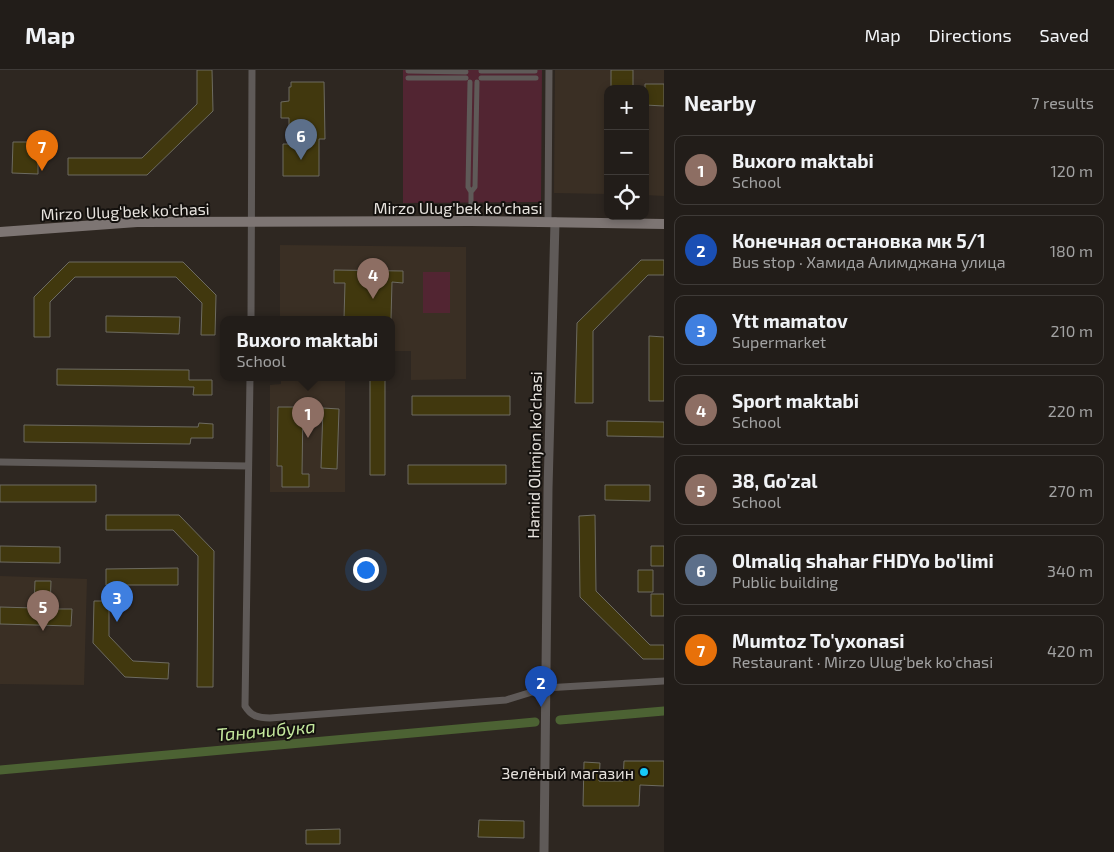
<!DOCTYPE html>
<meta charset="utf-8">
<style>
body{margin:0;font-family:"Exo 2",sans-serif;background:#2a2622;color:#f1f3f6}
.controls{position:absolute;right:15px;top:15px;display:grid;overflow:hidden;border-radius:10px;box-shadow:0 2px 8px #0003}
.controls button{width:45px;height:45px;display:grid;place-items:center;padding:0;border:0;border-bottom:1px solid #3f3b38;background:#221d19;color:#f1f3f6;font:25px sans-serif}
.you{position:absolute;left:365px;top:499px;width:18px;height:18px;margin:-12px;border:4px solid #fff;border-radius:50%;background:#1a73e8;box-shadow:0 0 0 8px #1a73e833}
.badge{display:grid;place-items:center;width:32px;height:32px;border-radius:50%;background:#bca0f2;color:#fff;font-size:16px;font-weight:700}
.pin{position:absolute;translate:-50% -41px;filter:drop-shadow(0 1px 2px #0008)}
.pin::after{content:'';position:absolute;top:26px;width:18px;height:15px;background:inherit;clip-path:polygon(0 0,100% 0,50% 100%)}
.popup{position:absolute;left:220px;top:246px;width:175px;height:65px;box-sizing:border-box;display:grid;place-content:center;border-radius:10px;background:#221d19;filter:drop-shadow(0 1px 4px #0005);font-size:16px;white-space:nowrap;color:#a2a2a2}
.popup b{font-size:19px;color:#f1f3f6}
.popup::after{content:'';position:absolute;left:50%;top:100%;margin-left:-10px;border:10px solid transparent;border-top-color:#221d19}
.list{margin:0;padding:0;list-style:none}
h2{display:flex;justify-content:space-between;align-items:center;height:65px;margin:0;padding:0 20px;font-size:21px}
h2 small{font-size:16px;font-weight:400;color:#a2a2a2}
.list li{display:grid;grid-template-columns:32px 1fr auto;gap:15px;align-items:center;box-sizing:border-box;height:70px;margin:0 10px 10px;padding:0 10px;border:1px solid #3f3b38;border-radius:10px}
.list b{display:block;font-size:19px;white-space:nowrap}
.list p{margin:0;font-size:16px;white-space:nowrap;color:#a2a2a2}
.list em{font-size:16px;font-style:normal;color:#a2a2a2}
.icon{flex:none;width:28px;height:28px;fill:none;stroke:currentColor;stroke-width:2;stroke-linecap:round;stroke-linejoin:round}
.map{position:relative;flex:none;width:664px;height:782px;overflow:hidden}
header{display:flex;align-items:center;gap:30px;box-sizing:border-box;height:70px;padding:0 25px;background:#221d19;border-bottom:1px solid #3f3b38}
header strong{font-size:24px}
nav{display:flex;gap:28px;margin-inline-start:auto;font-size:18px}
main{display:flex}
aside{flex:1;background:#221d19}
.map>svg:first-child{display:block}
.built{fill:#3a2f24}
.green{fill:#522532}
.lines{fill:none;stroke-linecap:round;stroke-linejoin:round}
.canal{stroke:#4c6233;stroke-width:9}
.building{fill:#41380e;stroke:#6d6b61}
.pedestrian{stroke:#5f5a58;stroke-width:5}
.minor{stroke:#5f5a58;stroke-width:7}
.tertiary{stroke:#5f5a58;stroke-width:9}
.secondary{stroke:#7d7573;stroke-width:10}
.poi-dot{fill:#16cafb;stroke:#14110e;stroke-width:2}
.labels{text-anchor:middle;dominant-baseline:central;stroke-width:4;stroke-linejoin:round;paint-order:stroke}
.street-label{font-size:16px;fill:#e7e3de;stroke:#14110e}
.poi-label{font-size:16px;fill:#e7e3de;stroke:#14110e;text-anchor:end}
.water-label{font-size:18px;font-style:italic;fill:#c4e89d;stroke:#14110e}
</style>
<header>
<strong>Map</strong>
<nav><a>Map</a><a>Directions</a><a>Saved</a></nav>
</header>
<main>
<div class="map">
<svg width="664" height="782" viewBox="0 0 664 782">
<rect width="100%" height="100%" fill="#2e2721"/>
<path class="built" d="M 555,0 L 664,0 L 664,126 L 645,125 L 645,19 L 608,19 L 608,124 L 554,123 Z
M 280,175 L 466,177 L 466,309 L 411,310 L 411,281 L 392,281 L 392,249 L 280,249 Z
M 281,307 L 345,307 L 345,422 L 270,422 L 270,315 L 281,314 Z
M 0,506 L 87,509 L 84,615 L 0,614 Z"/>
<path class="green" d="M 403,0 L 542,0 L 541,132 L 403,133 Z
M 423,202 L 450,202 L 450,243 L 423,243 Z"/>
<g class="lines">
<path class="canal" d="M 560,650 L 664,641
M 0,700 L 535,652"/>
</g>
<path class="building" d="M 197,0 L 212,0 L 213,41 L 147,105 L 68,105 L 68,88 L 142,88 L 197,34 Z
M 611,0 L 633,0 L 633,19 L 611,19 Z
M 291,12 L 324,12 L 325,69 L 319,69 L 319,106 L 283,106 L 283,74 L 289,74 L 289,48 L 281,48 L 281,32 L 289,31 L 289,17 L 291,17 Z
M 645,14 L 664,14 L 664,36 L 645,35 Z
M 13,72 L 38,72 L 38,104 L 12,103 Z
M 641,190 L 664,190 L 664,205 L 648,205 L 593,261 L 593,333 L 575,333 L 577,253 Z
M 69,192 L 183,192 L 216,225 L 215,265 L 201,265 L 202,233 L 176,207 L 75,207 L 50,232 L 50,267 L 34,267 L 34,227 Z
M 334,200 L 403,201 L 403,213 L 392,212 L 391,249 L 344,249 L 345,213 L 334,213 Z
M 106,246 L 180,247 L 179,264 L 106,262 Z
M 649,266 L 664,267 L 664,331 L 649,331 Z
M 57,299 L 189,300 L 189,310 L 212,310 L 212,325 L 193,325 L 194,317 L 57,315 Z
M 370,307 L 385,307 L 385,405 L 370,405 Z
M 412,326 L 510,326 L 510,345 L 412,345 Z
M 278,337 L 303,337 L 302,404 L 309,404 L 309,417 L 282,417 L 282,396 L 277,396 Z
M 323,338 L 339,339 L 337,399 L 321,398 Z
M 607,351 L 664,352 L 664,367 L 607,366 Z
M 199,353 L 213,354 L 213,368 L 191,368 L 190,374 L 24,372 L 24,355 L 198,357 Z
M 408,395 L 506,395 L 506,414 L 408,414 Z
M 0,415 L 96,415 L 96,432 L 0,432 Z
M 605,415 L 650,415 L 650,431 L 605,430 Z
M 106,445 L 179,445 L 214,481 L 213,617 L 197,617 L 198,486 L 173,460 L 106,460 Z
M 595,445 L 596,521 L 650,575 L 664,575 L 664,589 L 643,589 L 580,527 L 579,446 Z
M 0,476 L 60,477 L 60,493 L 0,492 Z
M 651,476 L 664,476 L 664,496 L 651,496 Z
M 178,498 L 178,515 L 106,515 L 106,499 Z
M 638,500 L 653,500 L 653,522 L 638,522 Z
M 35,511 L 51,511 L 50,539 L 72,539 L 71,556 L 0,554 L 0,537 L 34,538 Z
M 651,524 L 664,524 L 664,546 L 651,546 Z
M 94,531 L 109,531 L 109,566 L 133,591 L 169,593 L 168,609 L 125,607 L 93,573 Z
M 624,691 L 664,691 L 664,716 L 640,715 L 639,736 L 583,736 L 584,692 L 600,693 L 599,711 L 623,711 Z
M 479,750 L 524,751 L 524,768 L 478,767 Z
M 340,759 L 340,774 L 306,774 L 306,760 Z"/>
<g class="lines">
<path class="pedestrian" d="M 408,1 L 466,2
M 481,1 L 535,1
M 408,8 L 466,8
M 481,8 L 536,8
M 470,12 L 468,117 L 471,122 L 475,117 L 477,12
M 471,151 L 471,122"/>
<path class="minor" d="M 548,152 L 549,0
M 251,249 L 252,0
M 250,307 L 245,636 C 251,646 258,648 270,648 L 506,630 L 545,618 L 664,611
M 0,392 L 248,396"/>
<path class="tertiary" d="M 544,782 L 548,419 L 555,152"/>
<path class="secondary" d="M 0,162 L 137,152 L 471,151 L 664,154"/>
</g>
<circle class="poi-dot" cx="644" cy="702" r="5"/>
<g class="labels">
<g class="street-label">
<text x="458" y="137">Mirzo Ulug'bek ko'chasi</text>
<text transform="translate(125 141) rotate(-2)">Mirzo Ulug‘bek ko'chasi</text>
<text transform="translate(534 385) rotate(-89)">Hamid Olimjon ko'chasi</text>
</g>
<g class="poi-label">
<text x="634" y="702">Зелёный магазин</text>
</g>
<g class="water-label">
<text transform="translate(266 660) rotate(-5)">Таначибука</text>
</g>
</g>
</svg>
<div class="controls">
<button>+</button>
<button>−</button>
<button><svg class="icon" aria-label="locate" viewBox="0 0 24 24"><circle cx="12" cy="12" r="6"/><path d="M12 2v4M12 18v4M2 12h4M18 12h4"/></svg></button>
</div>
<div class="you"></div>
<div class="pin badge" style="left:308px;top:368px;background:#8d6e63">1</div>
<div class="popup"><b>Buxoro maktabi</b>School</div>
<div class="pin badge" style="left:541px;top:637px;background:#1a4fb4">2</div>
<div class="pin badge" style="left:117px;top:552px;background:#3f7fe0">3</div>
<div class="pin badge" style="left:373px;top:229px;background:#8d6e63">4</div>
<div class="pin badge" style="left:43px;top:561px;background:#8d6e63">5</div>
<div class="pin badge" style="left:301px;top:90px;background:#5c6f8a">6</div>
<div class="pin badge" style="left:42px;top:101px;background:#e8710a">7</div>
</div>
<aside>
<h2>Nearby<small>7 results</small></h2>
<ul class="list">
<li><span class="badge" style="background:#8d6e63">1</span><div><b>Buxoro maktabi</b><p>School</p></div><em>120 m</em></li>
<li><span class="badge" style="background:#1a4fb4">2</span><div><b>Конечная остановка мк 5/1</b><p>Bus stop · Хамида Алимджана улица</p></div><em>180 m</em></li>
<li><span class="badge" style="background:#3f7fe0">3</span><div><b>Ytt mamatov</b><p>Supermarket</p></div><em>210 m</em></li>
<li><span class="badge" style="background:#8d6e63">4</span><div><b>Sport maktabi</b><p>School</p></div><em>220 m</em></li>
<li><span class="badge" style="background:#8d6e63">5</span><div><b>38, Go'zal</b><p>School</p></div><em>270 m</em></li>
<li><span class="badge" style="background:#5c6f8a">6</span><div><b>Olmaliq shahar FHDYo bo'limi</b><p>Public building</p></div><em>340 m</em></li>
<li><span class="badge" style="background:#e8710a">7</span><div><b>Mumtoz To'yxonasi</b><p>Restaurant · Mirzo Ulug‘bek ko'chasi</p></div><em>420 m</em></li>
</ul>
</aside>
</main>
